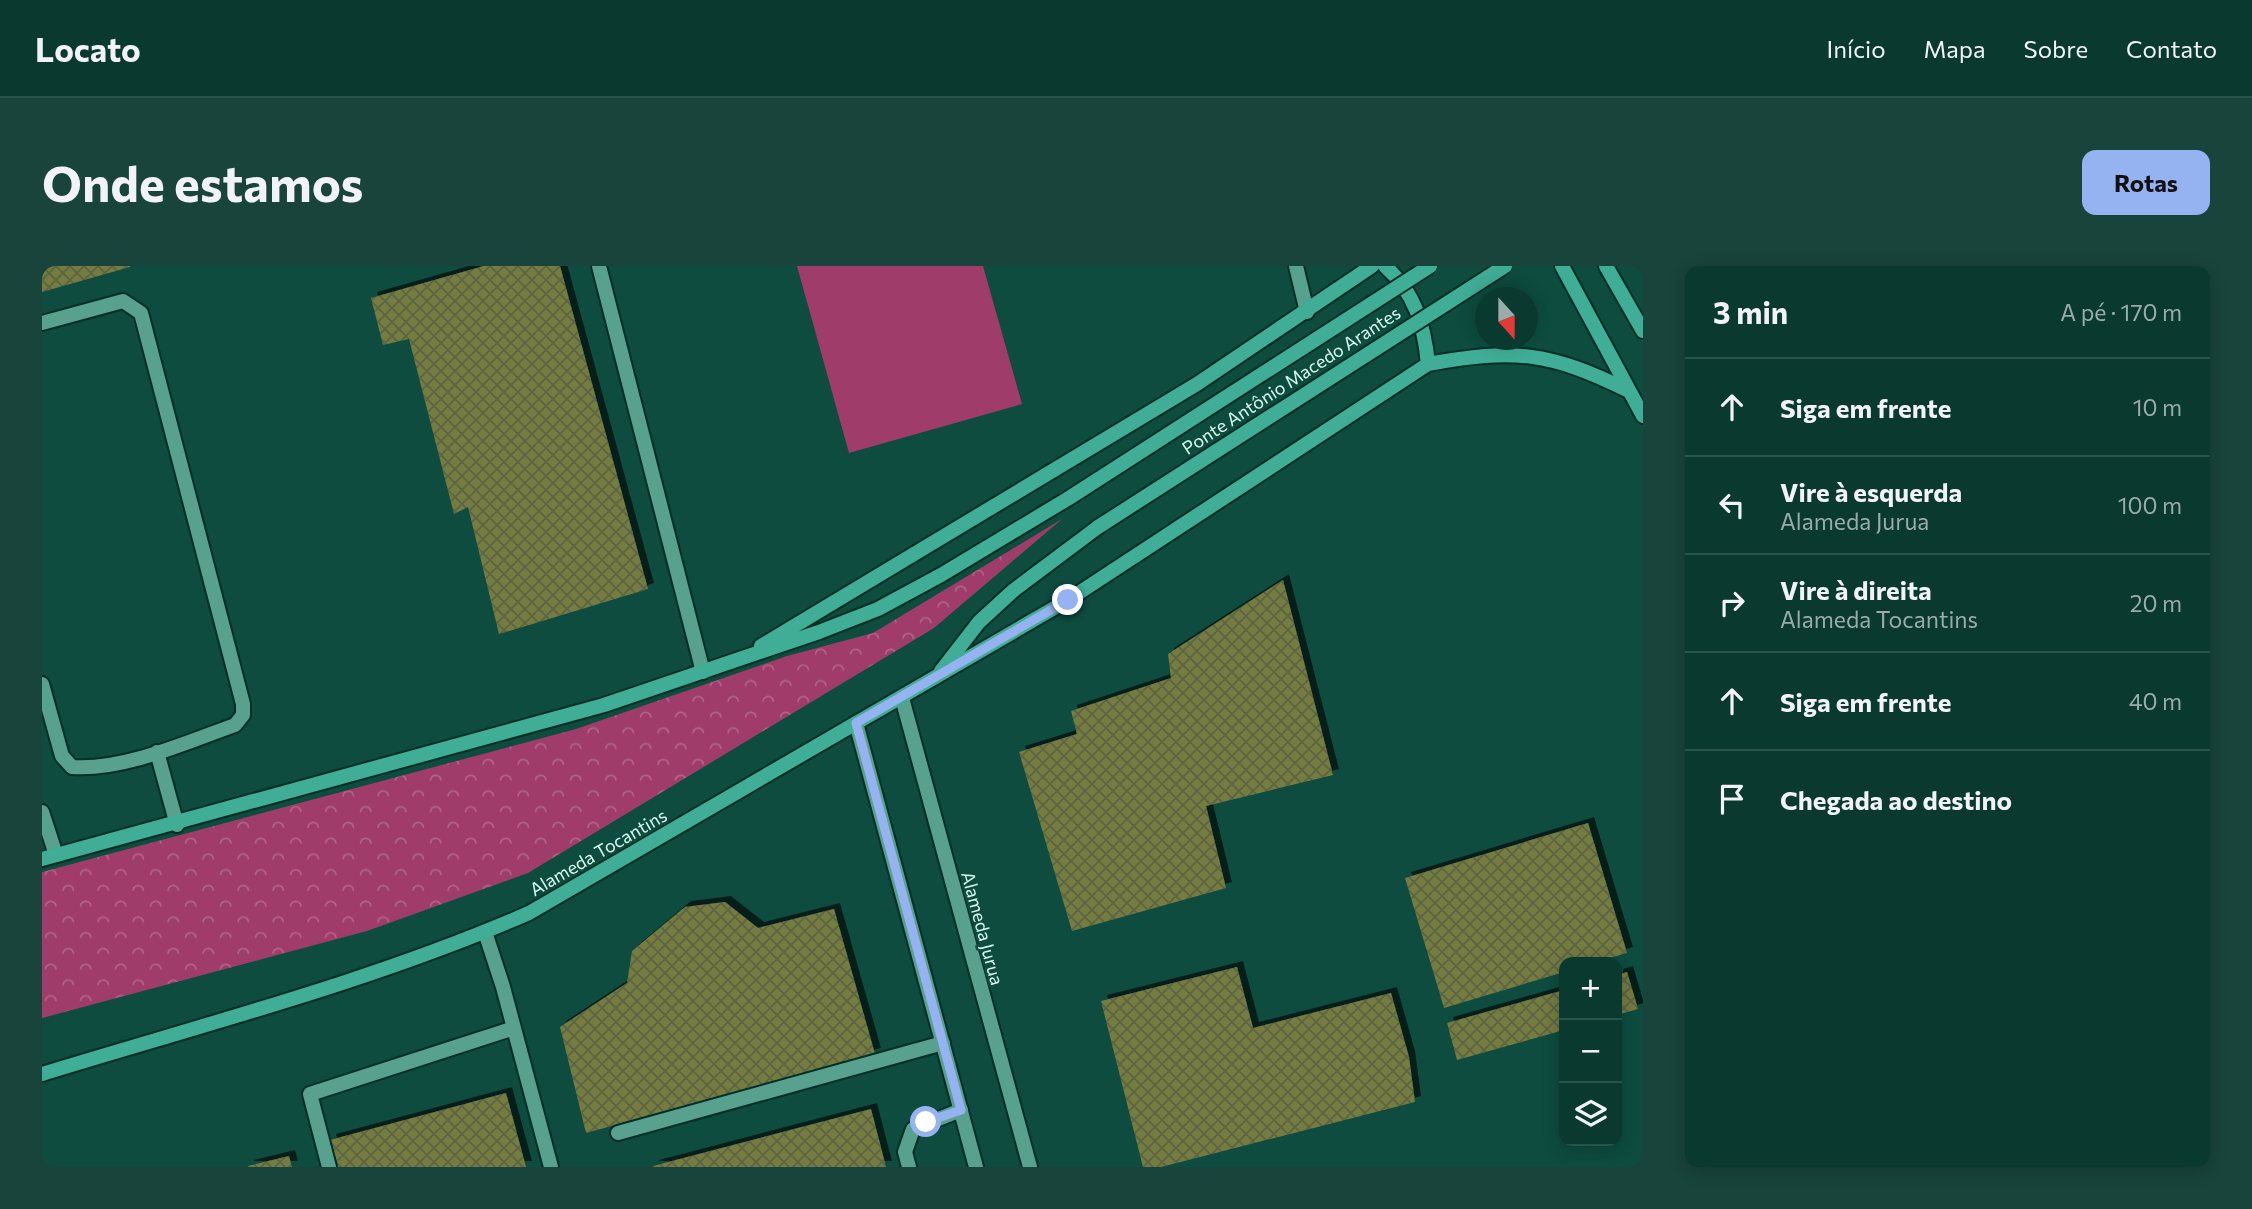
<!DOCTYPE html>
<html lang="pt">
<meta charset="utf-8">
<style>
body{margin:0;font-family:Commissioner,sans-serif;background:#18443b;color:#f1f3f6}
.controls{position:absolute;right:21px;bottom:21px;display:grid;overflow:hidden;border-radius:14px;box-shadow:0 4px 18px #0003}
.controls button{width:63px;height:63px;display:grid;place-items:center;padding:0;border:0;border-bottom:2px solid #2a534b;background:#0a392f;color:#f1f3f6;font:35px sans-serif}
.compass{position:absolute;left:1433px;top:21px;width:63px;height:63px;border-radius:50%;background:#0a392f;box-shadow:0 4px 18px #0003;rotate:159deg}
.stop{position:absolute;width:21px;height:21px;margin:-16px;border:5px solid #95b2f1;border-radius:50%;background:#fff}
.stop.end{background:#95b2f1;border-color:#fff;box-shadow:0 2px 7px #0008}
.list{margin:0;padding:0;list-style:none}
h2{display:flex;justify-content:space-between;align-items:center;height:91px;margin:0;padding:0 28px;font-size:30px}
h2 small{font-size:23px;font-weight:400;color:#99acaa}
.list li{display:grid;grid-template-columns:46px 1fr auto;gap:21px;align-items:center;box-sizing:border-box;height:98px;padding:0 28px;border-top:2px solid #2a534b}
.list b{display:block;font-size:26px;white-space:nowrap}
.list p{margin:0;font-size:23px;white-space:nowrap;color:#99acaa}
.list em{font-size:23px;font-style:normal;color:#99acaa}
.icon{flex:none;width:38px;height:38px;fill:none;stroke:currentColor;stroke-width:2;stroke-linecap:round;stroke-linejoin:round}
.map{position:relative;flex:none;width:1601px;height:901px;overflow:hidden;border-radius:14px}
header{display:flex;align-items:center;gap:42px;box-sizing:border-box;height:98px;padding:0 35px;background:#0a392f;border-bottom:2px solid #2a534b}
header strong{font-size:33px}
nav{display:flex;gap:38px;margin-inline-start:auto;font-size:24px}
.intro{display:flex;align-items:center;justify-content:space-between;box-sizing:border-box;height:168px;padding:0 42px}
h1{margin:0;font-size:49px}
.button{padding:18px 32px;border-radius:14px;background:#95b2f1;color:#111;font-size:24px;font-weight:700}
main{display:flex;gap:42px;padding:0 42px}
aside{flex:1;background:#0a392f;border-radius:14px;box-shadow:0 4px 18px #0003}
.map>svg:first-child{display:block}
.forest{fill:url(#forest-crowns)}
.garden{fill:#a03c69}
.building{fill:url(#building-cross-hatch);filter:url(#shadow)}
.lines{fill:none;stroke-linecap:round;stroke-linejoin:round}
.service-casing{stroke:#042f26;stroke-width:18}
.tertiary-casing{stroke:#042f26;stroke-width:18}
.secondary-casing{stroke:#042f26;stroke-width:18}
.service{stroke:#57a18e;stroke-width:14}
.tertiary{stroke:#57a18e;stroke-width:14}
.secondary{stroke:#40ad96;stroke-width:14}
.secondary-bridge-casing{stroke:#042f26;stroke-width:18;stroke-linecap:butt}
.secondary-bridge{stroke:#40ad96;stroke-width:14}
.route{stroke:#95b2f1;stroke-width:9}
.labels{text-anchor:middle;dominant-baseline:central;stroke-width:5;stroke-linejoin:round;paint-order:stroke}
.street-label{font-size:18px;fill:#d7fbf0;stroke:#0d4c3f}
</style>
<header>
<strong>Locato</strong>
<nav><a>Início</a><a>Mapa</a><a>Sobre</a><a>Contato</a></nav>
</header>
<div class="intro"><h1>Onde estamos</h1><a class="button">Rotas</a></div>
<main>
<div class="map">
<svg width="1601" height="901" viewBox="0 0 1601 901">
<defs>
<pattern id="forest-crowns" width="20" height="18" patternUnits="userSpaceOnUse" patternTransform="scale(1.75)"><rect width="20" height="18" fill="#a03c69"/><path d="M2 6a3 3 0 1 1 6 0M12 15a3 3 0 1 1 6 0" fill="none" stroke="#b16386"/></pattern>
<pattern id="building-cross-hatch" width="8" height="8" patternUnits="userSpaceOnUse" patternTransform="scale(1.75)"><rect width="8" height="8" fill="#747b41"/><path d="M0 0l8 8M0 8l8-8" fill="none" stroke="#5d6544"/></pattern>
<filter id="shadow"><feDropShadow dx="6" dy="-6" stdDeviation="0" flood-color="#0009"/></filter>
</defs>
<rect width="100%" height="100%" fill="#0d4c3f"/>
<path class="forest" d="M 1020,253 L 892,362 L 486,607 L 325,665 L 0,752 L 0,606 L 534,463 L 745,390 L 831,367 Z"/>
<path class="garden" d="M 755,0 L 941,0 L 980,138 L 807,187 Z"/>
<path class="building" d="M 0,0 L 88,0 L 88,1 L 0,26 Z
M 442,0 L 518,0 L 606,323 L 457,368 L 426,241 L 412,248 L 367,73 L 341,79 L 329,32 Z
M 1241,314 L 1291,509 L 1164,540 L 1184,622 L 1030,665 L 977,486 L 1035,468 L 1029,445 L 1129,412 L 1126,388 Z
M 1546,557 L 1585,687 L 1554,696 L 1522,696 L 1522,706 L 1402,742 L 1363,612 Z
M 683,636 L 716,662 L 792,643 L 833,788 L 544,867 L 518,761 L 585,717 L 590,685 L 643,641 Z
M 1195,701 L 1211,762 L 1349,727 L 1367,791 L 1373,836 L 1119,901 L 1101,901 L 1059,735 Z
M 1585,706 L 1596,743 L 1575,749 L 1575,709 Z
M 1522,724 L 1522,764 L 1415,794 L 1405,757 Z
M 464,827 L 484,901 L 295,901 L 288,874 Z
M 829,843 L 844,901 L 611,901 L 611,900 Z
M 247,890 L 250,901 L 206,901 L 206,900 Z"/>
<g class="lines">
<g class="service-casing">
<path id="service" d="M 557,0 L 661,406
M 1254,0 L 1265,46
M 0,57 L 81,35 L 99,47 L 201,438 L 201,449 L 193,459 C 145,476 81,505 30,501 L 20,490 L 0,418
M 115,486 L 135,559
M 0,546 L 14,589
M 443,666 L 461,721 L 509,901
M 576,867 L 901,777
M 287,901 L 268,828 L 472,762
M 867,901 L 863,886 L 871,863 L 919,844"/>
</g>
<g class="tertiary-casing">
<path id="tertiary" d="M 860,432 L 988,901
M 814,457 L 934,901"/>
</g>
<g class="secondary-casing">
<path id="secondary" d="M 1343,0 C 1373,27 1382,58 1386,98
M 1520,0 L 1601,150
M 1564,0 L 1601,65
M 719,380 L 1155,118 L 1330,0
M 899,405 L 937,356 L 972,324 L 1056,261
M 0,593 L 562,439 L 777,366 L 836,343 L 899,309 L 1027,232
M 0,808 C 163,758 331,715 487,647 L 1026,334 L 1386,98 C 1473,82 1508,86 1587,125"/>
</g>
<use href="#service" class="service"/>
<use href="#tertiary" class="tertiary"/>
<use href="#secondary" class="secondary"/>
<g class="secondary-bridge-casing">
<path id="secondary-bridge" d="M 1027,232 L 1388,0
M 1056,261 L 1463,0"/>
</g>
<use href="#secondary-bridge" class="secondary-bridge"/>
</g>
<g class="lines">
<path class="route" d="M 884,856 L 919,844 L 814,457 L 1026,334"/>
</g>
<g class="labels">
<g class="street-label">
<text transform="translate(1249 114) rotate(-33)">Ponte Antônio Macedo Arantes</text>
<text transform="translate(556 586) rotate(-30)">Alameda Tocantins</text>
<text transform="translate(941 662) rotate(75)">Alameda Jurua</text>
</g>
</g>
</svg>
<div class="controls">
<button>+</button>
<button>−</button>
<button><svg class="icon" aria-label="layers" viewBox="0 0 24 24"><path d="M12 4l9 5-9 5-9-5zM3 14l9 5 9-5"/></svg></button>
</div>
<svg class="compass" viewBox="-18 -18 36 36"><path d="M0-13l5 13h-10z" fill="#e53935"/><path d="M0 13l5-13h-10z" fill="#99acaa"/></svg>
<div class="stop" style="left:884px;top:856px"></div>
<div class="stop end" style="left:1026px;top:334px"></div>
</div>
<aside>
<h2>3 min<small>A pé · 170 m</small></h2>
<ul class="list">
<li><svg class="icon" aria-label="ahead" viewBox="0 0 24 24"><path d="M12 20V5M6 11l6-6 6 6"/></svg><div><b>Siga em frente</b></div><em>10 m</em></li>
<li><svg class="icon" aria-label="left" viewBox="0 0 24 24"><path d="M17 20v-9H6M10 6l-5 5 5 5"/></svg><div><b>Vire à esquerda</b><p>Alameda Jurua</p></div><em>100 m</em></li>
<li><svg class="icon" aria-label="right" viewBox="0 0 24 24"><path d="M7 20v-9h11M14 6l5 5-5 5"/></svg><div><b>Vire à direita</b><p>Alameda Tocantins</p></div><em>20 m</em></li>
<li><svg class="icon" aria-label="ahead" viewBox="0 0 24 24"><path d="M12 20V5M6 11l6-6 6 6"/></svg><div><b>Siga em frente</b></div><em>40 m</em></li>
<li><svg class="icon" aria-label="arrive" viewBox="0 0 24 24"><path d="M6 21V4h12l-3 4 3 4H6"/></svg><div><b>Chegada ao destino</b></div></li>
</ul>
</aside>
</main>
